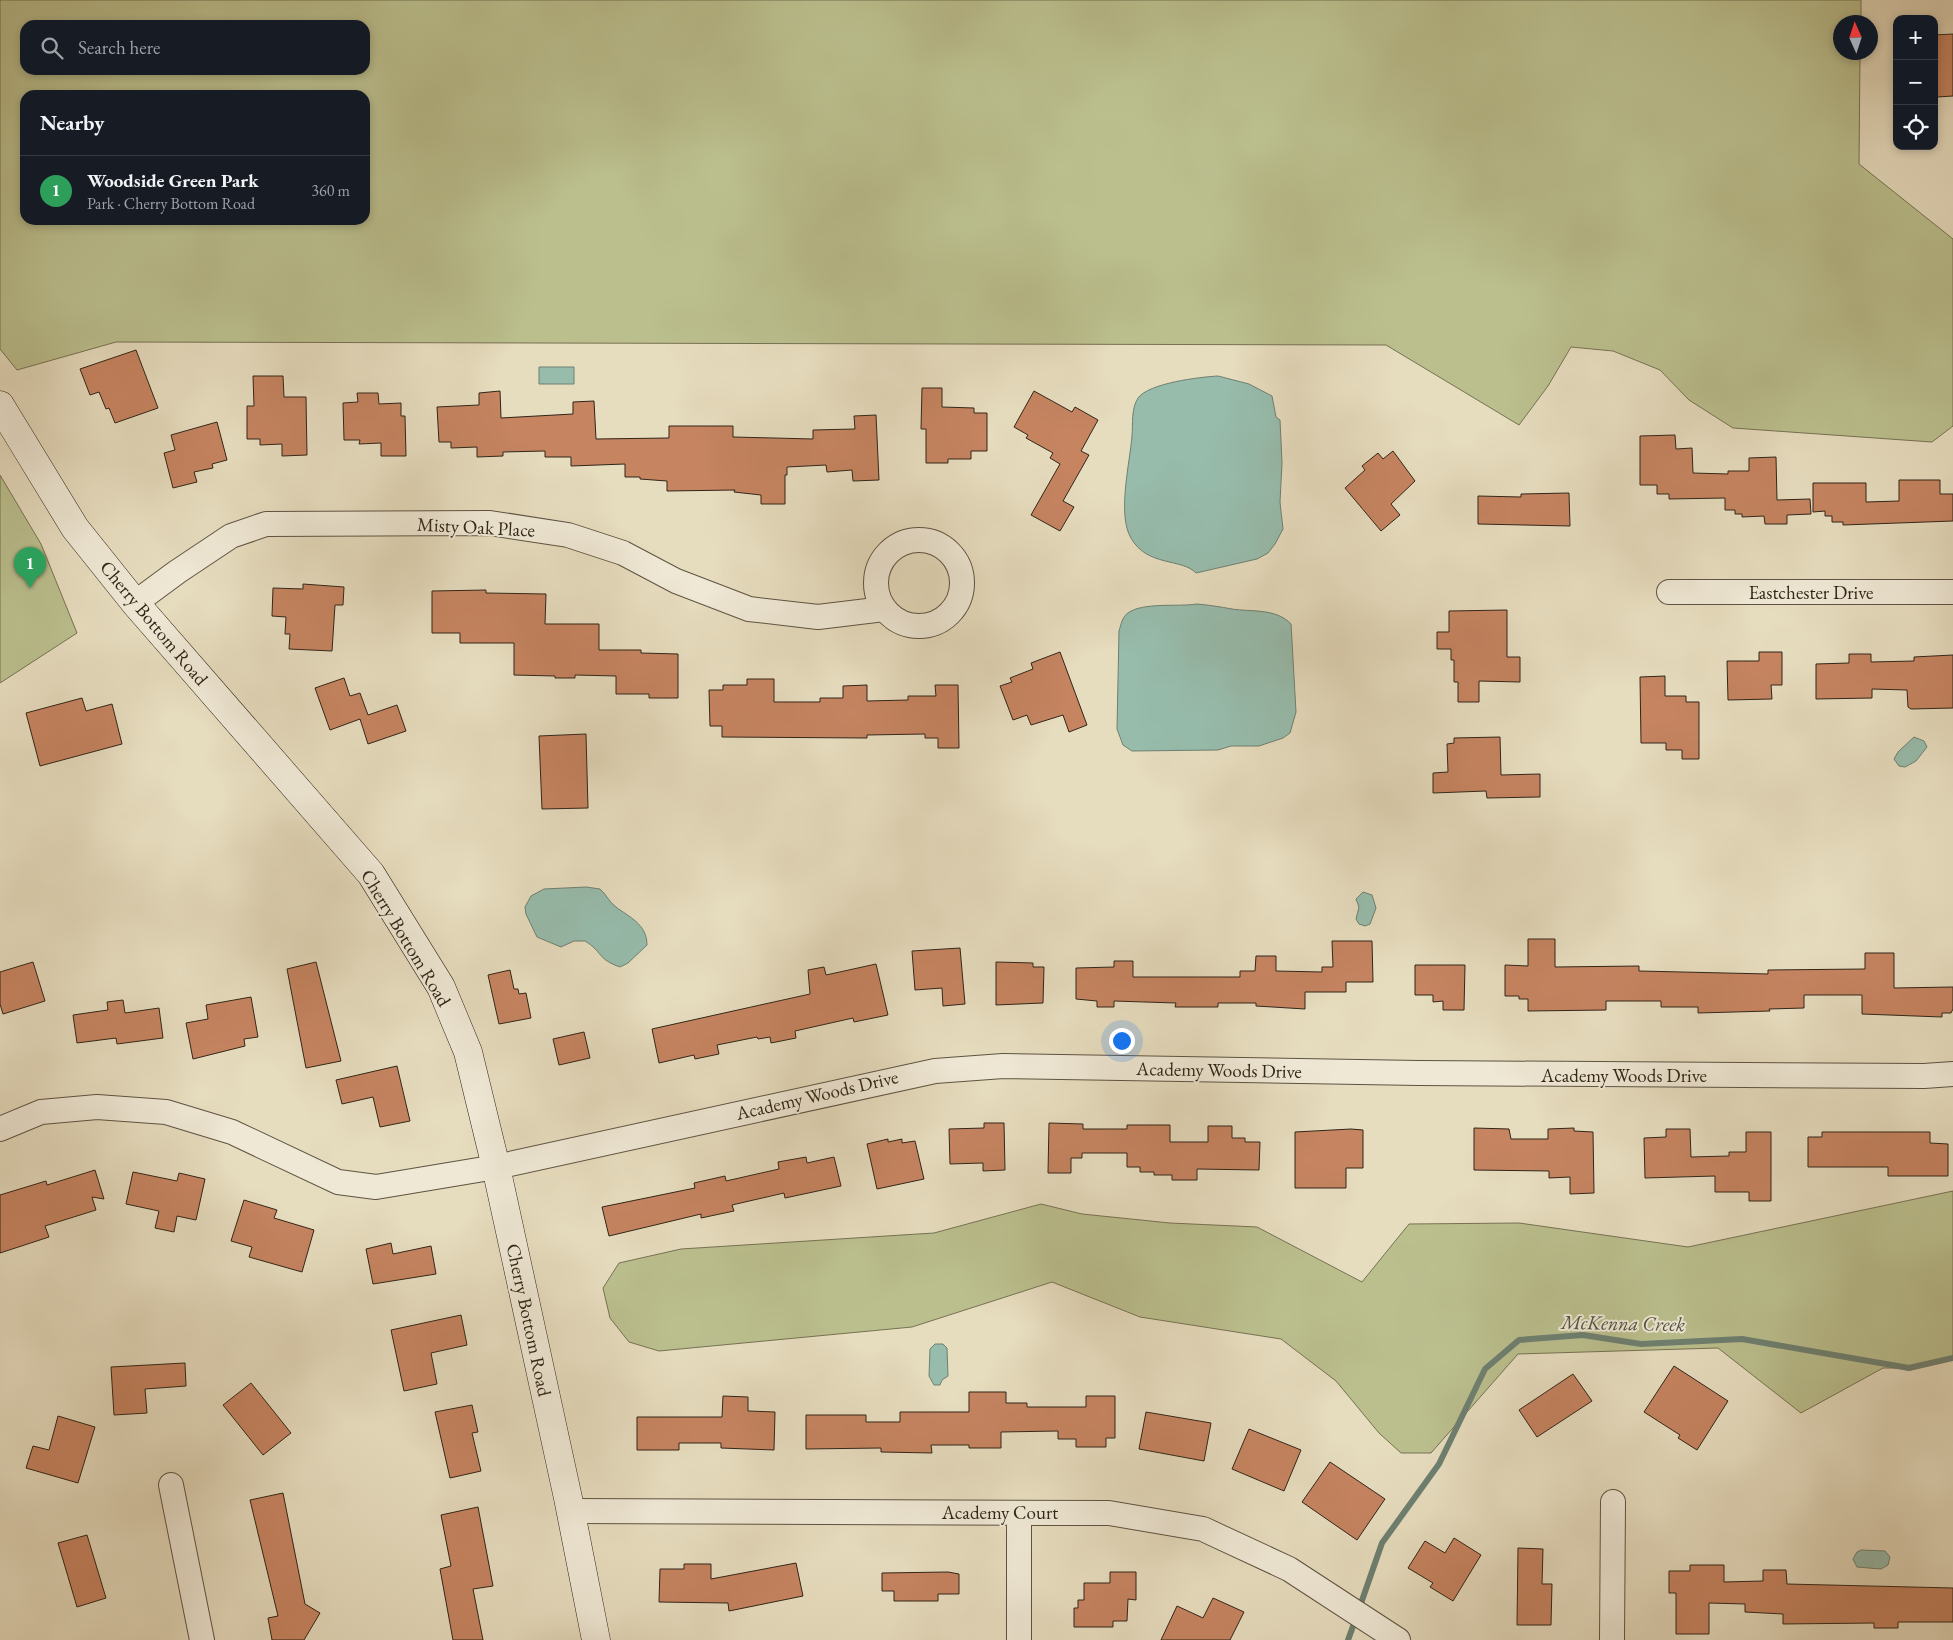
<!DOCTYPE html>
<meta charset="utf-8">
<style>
body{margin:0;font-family:"EB Garamond",serif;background:#20242c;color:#f1f3f6}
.controls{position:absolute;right:15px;top:15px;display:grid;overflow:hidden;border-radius:10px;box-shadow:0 2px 8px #0003}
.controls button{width:45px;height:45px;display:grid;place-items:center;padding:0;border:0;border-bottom:1px solid #363941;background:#171b24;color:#f1f3f6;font:25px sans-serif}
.compass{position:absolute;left:1833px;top:15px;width:45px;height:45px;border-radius:50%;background:#171b24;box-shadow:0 2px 8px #0003;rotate:357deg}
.you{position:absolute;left:1121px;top:1040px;width:18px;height:18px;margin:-12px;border:4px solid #fff;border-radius:50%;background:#1a73e8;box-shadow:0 0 0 8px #1a73e833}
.badge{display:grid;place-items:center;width:32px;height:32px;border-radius:50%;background:#db2777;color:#fff;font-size:16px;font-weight:700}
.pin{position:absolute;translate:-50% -41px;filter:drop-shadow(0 1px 2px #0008)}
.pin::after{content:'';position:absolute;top:26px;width:18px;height:15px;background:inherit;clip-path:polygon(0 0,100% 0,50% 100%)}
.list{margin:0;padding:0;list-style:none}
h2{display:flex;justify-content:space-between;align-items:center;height:65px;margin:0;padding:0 20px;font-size:21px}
h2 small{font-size:16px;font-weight:400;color:#9ea1a6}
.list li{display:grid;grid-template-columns:32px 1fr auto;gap:15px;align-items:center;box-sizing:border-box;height:70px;padding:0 20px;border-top:1px solid #363941}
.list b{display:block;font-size:19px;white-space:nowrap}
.list p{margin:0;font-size:16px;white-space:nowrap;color:#9ea1a6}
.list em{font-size:16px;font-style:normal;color:#9ea1a6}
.icon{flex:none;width:28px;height:28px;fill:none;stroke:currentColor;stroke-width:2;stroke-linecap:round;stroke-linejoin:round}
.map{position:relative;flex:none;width:1953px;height:1640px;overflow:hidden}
.search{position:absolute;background:#171b24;box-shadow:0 2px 8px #0003;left:20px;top:20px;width:350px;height:55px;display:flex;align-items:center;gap:12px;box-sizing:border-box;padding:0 18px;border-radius:15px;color:#9ea1a6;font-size:19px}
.panel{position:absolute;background:#171b24;box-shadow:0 2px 8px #0003;left:20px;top:90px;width:350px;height:135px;border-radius:15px}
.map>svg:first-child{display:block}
.green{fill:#bbbf8e;stroke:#767253;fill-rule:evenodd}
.water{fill:#97bcac;stroke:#6e8071}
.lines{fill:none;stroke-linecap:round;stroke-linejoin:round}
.stream{stroke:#6e8071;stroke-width:6}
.building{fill:#c68461;stroke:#302518}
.street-casing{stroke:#5e5342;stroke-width:26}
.secondary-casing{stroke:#302518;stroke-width:29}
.street{stroke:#efe8d5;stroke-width:24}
.secondary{stroke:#efe8d5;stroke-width:28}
.labels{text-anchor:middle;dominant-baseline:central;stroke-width:4;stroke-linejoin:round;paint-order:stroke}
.street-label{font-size:19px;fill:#302518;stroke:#efe8d5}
.water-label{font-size:20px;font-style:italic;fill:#4f5244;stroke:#efe8d5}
</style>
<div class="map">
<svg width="1953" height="1640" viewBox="0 0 1953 1640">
<rect width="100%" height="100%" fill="#e6dcbe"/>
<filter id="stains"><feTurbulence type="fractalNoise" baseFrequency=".004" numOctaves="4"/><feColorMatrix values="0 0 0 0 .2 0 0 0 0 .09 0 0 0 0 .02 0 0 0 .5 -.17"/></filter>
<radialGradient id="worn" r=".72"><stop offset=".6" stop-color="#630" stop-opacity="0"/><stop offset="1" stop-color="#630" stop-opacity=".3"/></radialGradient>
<path class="green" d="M 0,0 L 1861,0 L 1861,22 L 1840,22 L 1840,52 L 1860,53 L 1859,164 L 1953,239 L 1953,426 L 1932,442 L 1733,428 L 1689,400 L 1660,370 L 1613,351 L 1571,347 L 1548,386 L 1519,425 L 1386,345 L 116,342 L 17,370 L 0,349 ZM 25,25 L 365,25 L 365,70 L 25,70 ZM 25,95 L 365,95 L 365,220 L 25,220 Z
M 0,475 L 41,544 L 77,633 L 0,683 Z
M 1953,1191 L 1953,1358 L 1909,1368 L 1883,1368 L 1801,1413 L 1718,1348 L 1518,1354 L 1431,1453 L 1401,1453 L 1379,1433 L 1336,1381 L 1281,1339 L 1140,1317 L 1052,1282 L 912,1327 L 659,1351 L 629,1342 L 610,1318 L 603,1288 L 619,1263 L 681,1249 L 934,1233 L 1041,1204 L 1082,1214 L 1170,1223 L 1257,1227 L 1362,1282 L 1409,1224 L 1519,1223 L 1688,1247 Z"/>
<path class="water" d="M 539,367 L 574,367 L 574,384 L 539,384 Z
M 1218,376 L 1249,384 L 1272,396 L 1276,417 L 1280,420 L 1282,463 L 1280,502 L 1283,529 L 1275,544 L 1268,553 L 1257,559 L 1196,573 C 1182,558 1147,567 1131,538 C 1117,515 1130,462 1132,436 C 1133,424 1131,409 1138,398 C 1149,383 1200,377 1218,376 Z
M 1197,604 C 1209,605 1221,607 1232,609 C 1251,612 1276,608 1291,624 L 1296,712 L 1290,733 L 1283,738 L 1259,746 L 1231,746 L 1218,750 L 1132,751 L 1123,745 L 1117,729 L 1119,631 C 1121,625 1122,617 1128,613 C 1143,602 1178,607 1197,604 Z
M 1914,737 L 1924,741 L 1927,747 L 1916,761 L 1905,767 L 1899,766 L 1894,759 L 1898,752 Z
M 586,887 L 600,889 C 606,894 609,902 616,907 C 629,917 647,924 647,945 L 628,963 L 620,967 C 597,959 603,952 585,941 L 574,941 L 561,947 L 537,937 L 526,914 L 525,907 L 531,896 L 544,889 Z
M 1363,892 L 1372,895 L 1376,908 L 1370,924 L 1365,926 L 1359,924 L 1356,919 L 1359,907 L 1356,899 Z
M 935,1344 L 943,1344 L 947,1348 L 948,1376 L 942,1380 L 940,1385 L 934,1385 L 929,1376 L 930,1349 Z
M 1861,1550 L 1885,1551 L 1890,1557 L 1888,1565 L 1881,1569 L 1857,1567 L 1853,1559 L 1857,1552 Z"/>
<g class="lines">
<path class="stream" d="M 1359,1609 L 1382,1543 L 1439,1464 L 1485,1369 L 1519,1340 L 1583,1335 L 1641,1344 L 1742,1339 L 1909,1368 L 1953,1358
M 1348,1640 L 1356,1618"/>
</g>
<path class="building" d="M 1953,34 L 1953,96 L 1937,97 L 1934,35 Z
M 136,350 L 158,408 L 115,423 L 109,408 L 106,409 L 99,392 L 90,395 L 80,369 Z
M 253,376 L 283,376 L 284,397 L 306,397 L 307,455 L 282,456 L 282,444 L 260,445 L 260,439 L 247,439 L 247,406 L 254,406 Z
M 922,388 L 942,388 L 942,407 L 974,408 L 974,413 L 987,413 L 987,451 L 971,451 L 971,459 L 948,459 L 948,463 L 926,463 L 926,429 L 921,429 Z
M 500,391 L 501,418 L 573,414 L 573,402 L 594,401 L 596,439 L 669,438 L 669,426 L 733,426 L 733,437 L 813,439 L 813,430 L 855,429 L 854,416 L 876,415 L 879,480 L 853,481 L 852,470 L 827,472 L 826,465 L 787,467 L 787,475 L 785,475 L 785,504 L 761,504 L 761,495 L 734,492 L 735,490 L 667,491 L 667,481 L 640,479 L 640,477 L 625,477 L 625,464 L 571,466 L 571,457 L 545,457 L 545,451 L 503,452 L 503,456 L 477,457 L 477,447 L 451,448 L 451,442 L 439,442 L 437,407 L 479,405 L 479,393 Z
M 1034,391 L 1072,412 L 1075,407 L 1098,420 L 1081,451 L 1089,455 L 1063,501 L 1074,507 L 1060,531 L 1031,515 L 1060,464 L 1050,458 L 1053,453 L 1026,438 L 1028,435 L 1014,427 Z
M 357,393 L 378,393 L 379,404 L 401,403 L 401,416 L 405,416 L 406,456 L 381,456 L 381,443 L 359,444 L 360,440 L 344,440 L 343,403 L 358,402 Z
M 217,422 L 227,460 L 212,464 L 213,468 L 194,472 L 197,482 L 173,488 L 164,453 L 175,450 L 171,435 Z
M 1675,435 L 1676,449 L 1692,448 L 1693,473 L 1728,474 L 1728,471 L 1749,471 L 1749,458 L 1776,457 L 1777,500 L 1810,499 L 1811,514 L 1787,515 L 1787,524 L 1765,524 L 1764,516 L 1742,517 L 1742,514 L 1735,514 L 1735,510 L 1725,510 L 1725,498 L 1669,499 L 1669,494 L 1657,494 L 1657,485 L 1640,485 L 1640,436 Z
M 1393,451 L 1415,481 L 1391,504 L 1400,515 L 1381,531 L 1345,488 L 1365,470 L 1362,466 L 1378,453 L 1383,459 Z
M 1899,480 L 1940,480 L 1940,494 L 1953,494 L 1953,521 L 1843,525 L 1843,522 L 1832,522 L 1832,516 L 1825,516 L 1825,511 L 1813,512 L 1813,483 L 1866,483 L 1866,502 L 1899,501 Z
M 1569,493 L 1570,526 L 1478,524 L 1478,496 L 1521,497 L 1521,494 Z
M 303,584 L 344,587 L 343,605 L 335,605 L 332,651 L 289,649 L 290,634 L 285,634 L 286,617 L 272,616 L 273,588 L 303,589 Z
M 486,590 L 486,593 L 546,594 L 545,624 L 599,624 L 599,650 L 641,650 L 641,653 L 678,654 L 678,698 L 649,698 L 649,694 L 616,694 L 616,676 L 575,675 L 575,678 L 555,678 L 555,676 L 514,675 L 514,643 L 460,643 L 460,633 L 432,633 L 432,591 Z
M 1507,610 L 1507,657 L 1520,657 L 1520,682 L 1479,681 L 1479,702 L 1458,702 L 1458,682 L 1454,682 L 1454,660 L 1451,660 L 1451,649 L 1437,649 L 1437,632 L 1449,632 L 1449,611 Z
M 1060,652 L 1087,725 L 1069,732 L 1063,715 L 1031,725 L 1027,715 L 1013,720 L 1000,686 L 1012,682 L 1010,678 L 1033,669 L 1031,663 Z
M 1759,652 L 1782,652 L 1782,685 L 1771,685 L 1772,699 L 1728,700 L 1727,661 L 1759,661 Z
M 1849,654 L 1871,654 L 1871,662 L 1914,661 L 1914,657 L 1953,655 L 1953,708 L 1911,709 L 1908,707 L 1907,690 L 1872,689 L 1872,698 L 1816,699 L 1816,664 L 1849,663 Z
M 1665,676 L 1665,696 L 1686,696 L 1686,702 L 1699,702 L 1699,759 L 1682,759 L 1682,750 L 1666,750 L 1666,743 L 1641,743 L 1640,677 Z
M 344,678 L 350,696 L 360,693 L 368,715 L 397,705 L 406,731 L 368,744 L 360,719 L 330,730 L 315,688 Z
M 747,679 L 774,679 L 774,702 L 820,702 L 820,698 L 843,698 L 843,686 L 867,685 L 867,701 L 908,700 L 908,696 L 936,696 L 935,685 L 958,685 L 959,748 L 938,748 L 938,738 L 925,738 L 925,734 L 867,735 L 867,738 L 722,737 L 722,726 L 710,726 L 709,690 L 723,690 L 723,685 L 747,685 Z
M 82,698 L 86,711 L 112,704 L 122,744 L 40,766 L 26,713 Z
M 586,734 L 588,808 L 542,809 L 539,736 Z
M 1500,737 L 1501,775 L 1540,774 L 1540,797 L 1487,798 L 1486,791 L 1433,793 L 1433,773 L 1448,772 L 1447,744 L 1454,743 L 1454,738 Z
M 1528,939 L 1555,939 L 1555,967 L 1639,966 L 1639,971 L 1768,974 L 1768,970 L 1865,969 L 1865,953 L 1894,953 L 1894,988 L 1953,987 L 1953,1009 L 1951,1013 L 1942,1013 L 1942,1017 L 1862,1014 L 1862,995 L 1804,995 L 1804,1008 L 1769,1009 L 1770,1011 L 1698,1013 L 1698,1007 L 1661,1007 L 1661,1001 L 1606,1001 L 1606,1010 L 1528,1011 L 1528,999 L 1519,999 L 1519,996 L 1505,996 L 1505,965 L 1528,966 Z
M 1332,941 L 1372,941 L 1373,982 L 1346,982 L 1346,992 L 1305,992 L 1305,1009 L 1256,1006 L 1256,1003 L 1218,1003 L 1218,1007 L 1175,1007 L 1176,1003 L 1114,1001 L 1114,1007 L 1097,1007 L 1097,1001 L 1076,999 L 1076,968 L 1114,967 L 1114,961 L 1133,961 L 1133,977 L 1240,977 L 1240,971 L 1255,971 L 1256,956 L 1276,956 L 1276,971 L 1322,972 L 1322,967 L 1333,967 Z
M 960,948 L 965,1004 L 943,1006 L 942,988 L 915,990 L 912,951 Z
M 33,962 L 45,1001 L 3,1014 L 0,1004 L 0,972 Z
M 316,962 L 341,1061 L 306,1068 L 287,969 Z
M 996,962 L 1033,963 L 1033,967 L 1044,967 L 1043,1003 L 996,1005 Z
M 876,964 L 888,1015 L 854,1022 L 853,1018 L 795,1031 L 796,1038 L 771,1043 L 770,1037 L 758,1039 L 757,1037 L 717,1045 L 719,1054 L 695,1059 L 694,1055 L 659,1063 L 652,1029 L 810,994 L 808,970 L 824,967 L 826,975 Z
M 1415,965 L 1465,965 L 1464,1010 L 1443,1010 L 1443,1001 L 1433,1002 L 1433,995 L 1415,995 Z
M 510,970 L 514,989 L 518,989 L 519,994 L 526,993 L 531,1018 L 499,1024 L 488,975 Z
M 251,997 L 258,1037 L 244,1039 L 245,1046 L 193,1059 L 186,1023 L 208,1019 L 206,1005 Z
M 123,1000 L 125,1013 L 159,1008 L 163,1038 L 117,1044 L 116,1038 L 77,1043 L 73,1015 L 108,1010 L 107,1002 Z
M 584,1032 L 590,1058 L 559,1065 L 553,1039 Z
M 397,1066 L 410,1121 L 380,1127 L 373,1097 L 342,1104 L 336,1080 Z
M 984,1123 L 1004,1123 L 1005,1170 L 983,1171 L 983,1163 L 950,1164 L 949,1129 L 984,1128 Z
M 1049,1123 L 1083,1124 L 1083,1129 L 1127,1129 L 1127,1125 L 1170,1125 L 1170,1142 L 1208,1142 L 1208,1126 L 1232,1126 L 1232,1138 L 1245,1138 L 1245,1142 L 1260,1142 L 1259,1170 L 1197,1169 L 1197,1180 L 1172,1180 L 1172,1175 L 1154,1175 L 1154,1172 L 1140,1172 L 1140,1167 L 1127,1167 L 1127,1153 L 1082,1153 L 1082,1158 L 1071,1158 L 1071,1173 L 1048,1173 Z
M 1474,1128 L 1509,1129 L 1511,1139 L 1548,1139 L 1548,1129 L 1574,1128 L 1574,1131 L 1593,1132 L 1594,1193 L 1570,1194 L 1570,1177 L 1549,1178 L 1549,1171 L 1474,1170 Z
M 1351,1129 L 1363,1130 L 1363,1168 L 1346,1168 L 1346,1188 L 1295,1188 L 1295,1132 Z
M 1666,1129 L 1690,1129 L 1691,1157 L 1729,1156 L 1729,1152 L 1746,1152 L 1746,1132 L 1771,1132 L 1771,1201 L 1749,1201 L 1749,1192 L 1715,1192 L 1715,1176 L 1645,1178 L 1644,1138 L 1666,1137 Z
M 1822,1132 L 1930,1132 L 1930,1143 L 1948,1144 L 1948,1176 L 1888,1176 L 1888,1167 L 1808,1167 L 1808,1137 L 1822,1137 Z
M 888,1139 L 888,1142 L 902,1139 L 902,1143 L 915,1141 L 924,1179 L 877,1189 L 867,1144 Z
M 806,1157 L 807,1163 L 834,1157 L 841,1186 L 785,1198 L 784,1193 L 732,1205 L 734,1211 L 701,1218 L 701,1214 L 609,1236 L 602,1207 L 695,1188 L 694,1183 L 725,1176 L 726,1181 L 779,1169 L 778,1162 Z
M 95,1170 L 104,1199 L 92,1197 L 96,1210 L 45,1226 L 49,1237 L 0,1253 L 0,1195 L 46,1181 L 47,1185 Z
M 133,1172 L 177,1181 L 179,1173 L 205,1179 L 196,1220 L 177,1216 L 174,1232 L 155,1228 L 159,1211 L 126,1204 Z
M 244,1200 L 277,1210 L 274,1218 L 314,1230 L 302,1272 L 249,1257 L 252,1247 L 231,1241 Z
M 391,1243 L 393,1254 L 431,1246 L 436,1274 L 373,1284 L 366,1249 Z
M 461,1315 L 467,1345 L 431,1353 L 437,1384 L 404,1391 L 391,1330 Z
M 185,1363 L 186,1386 L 145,1389 L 147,1413 L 114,1415 L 111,1367 Z
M 1674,1366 L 1728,1401 L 1697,1450 L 1678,1438 L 1680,1435 L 1644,1412 Z
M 1573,1374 L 1592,1401 L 1537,1437 L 1519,1410 Z
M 251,1383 L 291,1433 L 263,1455 L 223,1405 Z
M 969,1392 L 1006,1392 L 1006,1403 L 1027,1403 L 1027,1407 L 1086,1407 L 1086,1396 L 1115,1396 L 1115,1438 L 1106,1438 L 1106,1447 L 1076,1447 L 1076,1439 L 1058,1439 L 1058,1431 L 1001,1432 L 1001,1448 L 969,1448 L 969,1445 L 931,1445 L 932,1453 L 881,1452 L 881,1448 L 806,1449 L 806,1415 L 866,1415 L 866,1422 L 900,1422 L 900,1412 L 969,1412 Z
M 723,1396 L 748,1397 L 748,1411 L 775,1412 L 774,1450 L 721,1448 L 721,1443 L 679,1443 L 679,1450 L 637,1450 L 637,1417 L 722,1417 Z
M 472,1405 L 478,1432 L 472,1433 L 481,1471 L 450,1478 L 435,1412 Z
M 1146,1412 L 1211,1423 L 1204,1461 L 1139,1449 Z
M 58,1416 L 95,1427 L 78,1483 L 26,1468 L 33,1446 L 49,1450 Z
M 1249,1429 L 1301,1450 L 1284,1491 L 1232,1469 Z
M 1330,1462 L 1385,1499 L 1357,1540 L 1302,1502 Z
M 283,1493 L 305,1604 L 320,1613 L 304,1640 L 272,1640 L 268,1618 L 278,1616 L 250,1500 Z
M 478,1507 L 493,1586 L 473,1589 L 483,1640 L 453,1640 L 440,1569 L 451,1566 L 441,1515 Z
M 87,1535 L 106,1598 L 77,1607 L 58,1543 Z
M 1454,1538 L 1481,1555 L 1453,1601 L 1430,1587 L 1433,1583 L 1408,1568 L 1425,1541 L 1445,1553 Z
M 1518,1548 L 1543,1549 L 1542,1584 L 1552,1584 L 1551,1625 L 1517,1625 Z
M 796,1563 L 803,1596 L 729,1611 L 728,1603 L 659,1602 L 660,1569 L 684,1569 L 684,1564 L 711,1564 L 711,1579 Z
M 1690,1565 L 1724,1565 L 1724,1582 L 1763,1581 L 1763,1570 L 1786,1570 L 1787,1584 L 1953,1588 L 1953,1622 L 1898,1622 L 1898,1628 L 1874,1628 L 1874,1623 L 1783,1624 L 1783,1614 L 1745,1612 L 1745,1604 L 1709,1603 L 1709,1634 L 1676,1634 L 1676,1593 L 1669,1593 L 1669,1571 L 1690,1571 Z
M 948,1572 L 959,1574 L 959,1594 L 938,1594 L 938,1601 L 894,1601 L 894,1591 L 882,1591 L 882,1573 Z
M 1110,1572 L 1136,1572 L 1136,1600 L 1128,1599 L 1127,1621 L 1113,1621 L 1113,1627 L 1074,1627 L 1074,1608 L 1078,1608 L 1078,1600 L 1084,1600 L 1084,1583 L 1110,1583 Z
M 1213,1598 L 1244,1612 L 1230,1640 L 1161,1640 L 1177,1606 L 1203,1618 Z"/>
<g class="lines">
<g class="street-casing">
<path id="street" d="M876 583a43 43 0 1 1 86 0a43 43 0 1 1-86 0Z
M 1669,592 L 1953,592
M 135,603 L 177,572 L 231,536 L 266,524 L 490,523 L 568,535 L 623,553 L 676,581 L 749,609 L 818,617 L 884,609
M 0,1129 L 41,1112 L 97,1107 L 166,1112 L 232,1132 L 338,1182 L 376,1187 L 496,1167 L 935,1071 L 1003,1066 L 1419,1073 L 1924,1076 L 1953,1074
M 171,1485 L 202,1640
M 571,1511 L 1109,1513 L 1203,1529 L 1289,1569 L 1398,1640
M 1019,1513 L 1019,1640
M 1612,1640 L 1613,1502"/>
</g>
<g class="secondary-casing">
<path id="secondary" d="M 0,405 L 75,528 L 135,603 L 371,874 L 441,987 L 468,1052 L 496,1167 L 568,1498 L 596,1640"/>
</g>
<use href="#street" class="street"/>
<use href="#secondary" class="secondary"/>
</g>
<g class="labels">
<g class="street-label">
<text transform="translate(476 527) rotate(3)">Misty Oak Place</text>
<text x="1811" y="592">Eastchester Drive</text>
<text transform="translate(154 623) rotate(50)">Cherry Bottom Road</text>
<text transform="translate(406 938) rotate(59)">Cherry Bottom Road</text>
<text transform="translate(1219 1070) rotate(1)">Academy Woods Drive</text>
<text x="1624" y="1075">Academy Woods Drive</text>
<text transform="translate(817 1095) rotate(-13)">Academy Woods Drive</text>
<text transform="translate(529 1320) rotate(78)">Cherry Bottom Road</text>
<text x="1000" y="1512">Academy Court</text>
</g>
<g class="water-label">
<text transform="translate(1623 1323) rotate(1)">McKenna Creek</text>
</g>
</g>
<rect width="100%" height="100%" filter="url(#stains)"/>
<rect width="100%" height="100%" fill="url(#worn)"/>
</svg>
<div class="controls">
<button>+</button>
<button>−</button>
<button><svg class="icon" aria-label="locate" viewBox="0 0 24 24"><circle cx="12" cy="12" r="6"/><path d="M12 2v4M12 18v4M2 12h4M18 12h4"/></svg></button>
</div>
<svg class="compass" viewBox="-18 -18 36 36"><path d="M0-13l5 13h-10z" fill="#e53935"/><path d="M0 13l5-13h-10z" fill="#9ea1a6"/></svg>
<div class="you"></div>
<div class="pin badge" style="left:30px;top:588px;background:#2e9e5b">1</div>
<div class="search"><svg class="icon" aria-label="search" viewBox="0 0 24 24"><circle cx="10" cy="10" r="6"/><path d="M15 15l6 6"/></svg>Search here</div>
<section class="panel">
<h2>Nearby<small></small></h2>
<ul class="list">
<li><span class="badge" style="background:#2e9e5b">1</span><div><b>Woodside Green Park</b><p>Park · Cherry Bottom Road</p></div><em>360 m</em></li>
</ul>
</section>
</div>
